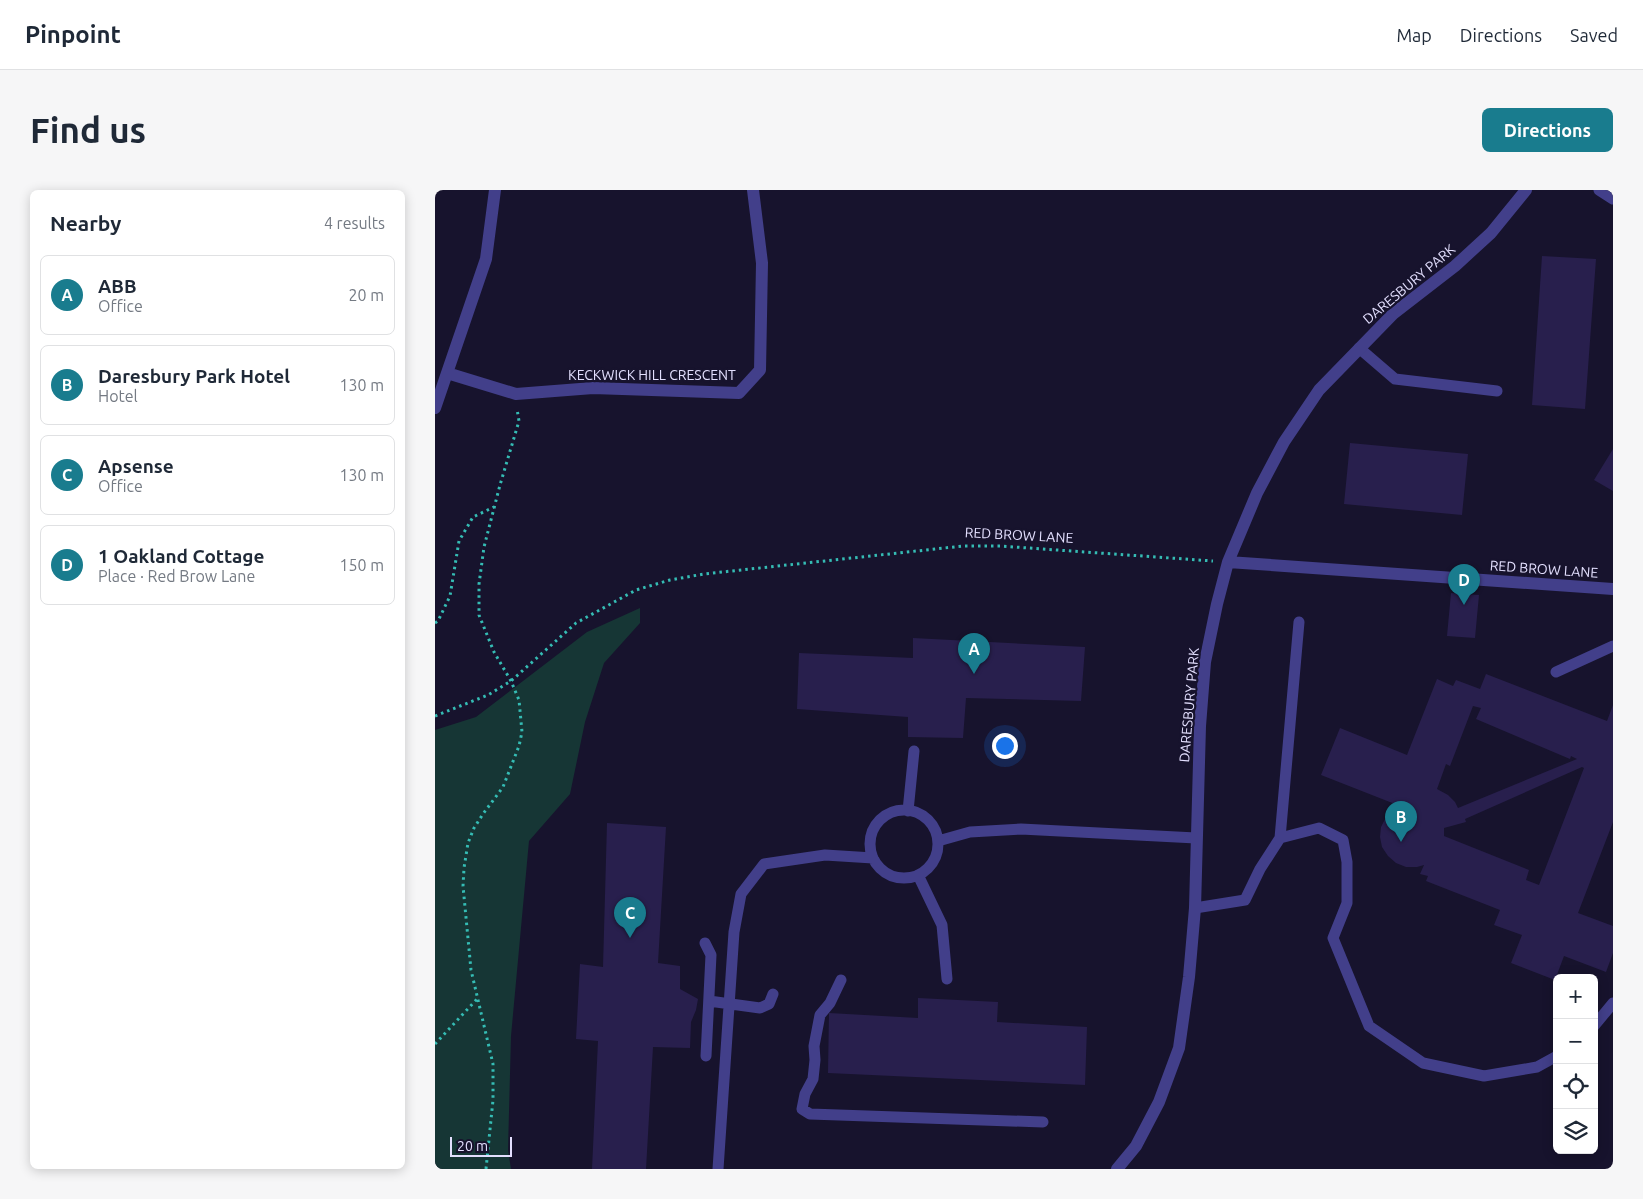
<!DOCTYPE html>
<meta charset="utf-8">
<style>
body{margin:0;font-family:Ubuntu,sans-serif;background:#f6f6f7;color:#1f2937}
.controls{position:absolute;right:15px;bottom:15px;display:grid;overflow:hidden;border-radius:8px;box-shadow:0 2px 12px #0003}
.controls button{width:45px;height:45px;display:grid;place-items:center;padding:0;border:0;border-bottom:1px solid #e0e1e3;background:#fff;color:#1f2937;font:25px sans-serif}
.scale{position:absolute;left:15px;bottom:12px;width:62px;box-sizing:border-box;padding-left:5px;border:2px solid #e3dffe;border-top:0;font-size:14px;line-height:18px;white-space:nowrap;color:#e3dffe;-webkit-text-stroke:4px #17132d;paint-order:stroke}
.you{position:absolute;left:569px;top:555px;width:18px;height:18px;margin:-12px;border:4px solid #fff;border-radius:50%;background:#1a73e8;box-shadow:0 0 0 8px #1a73e833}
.badge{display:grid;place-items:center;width:32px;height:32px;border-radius:50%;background:#197c8e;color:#fff;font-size:16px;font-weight:700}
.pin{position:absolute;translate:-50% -41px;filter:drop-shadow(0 1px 2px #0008)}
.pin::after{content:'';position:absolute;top:26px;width:18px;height:15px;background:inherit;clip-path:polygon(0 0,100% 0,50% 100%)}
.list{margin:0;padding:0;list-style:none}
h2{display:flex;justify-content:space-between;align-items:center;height:65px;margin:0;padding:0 20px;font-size:21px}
h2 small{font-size:16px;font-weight:400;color:#747a83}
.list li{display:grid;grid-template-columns:32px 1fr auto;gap:15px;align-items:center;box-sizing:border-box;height:80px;margin:0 10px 10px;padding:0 10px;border:1px solid #e0e1e3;border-radius:8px}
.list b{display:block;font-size:19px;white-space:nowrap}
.list p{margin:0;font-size:16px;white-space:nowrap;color:#747a83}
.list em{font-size:16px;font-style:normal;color:#747a83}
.icon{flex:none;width:28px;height:28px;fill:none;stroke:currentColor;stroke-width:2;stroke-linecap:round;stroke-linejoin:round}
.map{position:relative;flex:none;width:1178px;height:979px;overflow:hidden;border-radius:8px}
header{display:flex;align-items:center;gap:30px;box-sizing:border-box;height:70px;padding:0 25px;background:#fff;border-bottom:1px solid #e0e1e3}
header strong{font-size:24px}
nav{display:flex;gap:28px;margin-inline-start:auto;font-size:18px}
.intro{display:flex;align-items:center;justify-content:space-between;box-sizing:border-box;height:120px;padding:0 30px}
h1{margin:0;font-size:35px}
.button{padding:12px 22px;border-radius:8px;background:#197c8e;color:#fff;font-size:18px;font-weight:700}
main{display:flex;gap:30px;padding:0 30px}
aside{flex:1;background:#fff;border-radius:8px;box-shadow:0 2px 12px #0003}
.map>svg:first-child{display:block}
.green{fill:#163635}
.building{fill:#281f4d;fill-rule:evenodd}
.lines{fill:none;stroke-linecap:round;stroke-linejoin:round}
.path{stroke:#35bcb4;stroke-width:3;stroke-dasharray:2.5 4;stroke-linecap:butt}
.lane{stroke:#423f8a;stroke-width:11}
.street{stroke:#423f8a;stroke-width:12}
.labels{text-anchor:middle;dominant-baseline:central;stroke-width:4.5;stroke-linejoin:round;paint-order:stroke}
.street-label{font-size:14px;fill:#e3dffe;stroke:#17132d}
</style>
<header>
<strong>Pinpoint</strong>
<nav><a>Map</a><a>Directions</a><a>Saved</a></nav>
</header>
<div class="intro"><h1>Find us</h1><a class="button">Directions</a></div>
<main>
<aside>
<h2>Nearby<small>4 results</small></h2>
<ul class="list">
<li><span class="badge">A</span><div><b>ABB</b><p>Office</p></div><em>20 m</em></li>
<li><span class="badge">B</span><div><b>Daresbury Park Hotel</b><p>Hotel</p></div><em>130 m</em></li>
<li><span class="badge">C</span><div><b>Apsense</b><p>Office</p></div><em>130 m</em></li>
<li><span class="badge">D</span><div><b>1 Oakland Cottage</b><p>Place · Red Brow Lane</p></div><em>150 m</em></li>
</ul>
</aside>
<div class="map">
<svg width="1178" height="979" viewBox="0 0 1178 979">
<rect width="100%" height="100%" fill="#17132d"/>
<path class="green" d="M 205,418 L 205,433 L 169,473 L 150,532 L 135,604 L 94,651 L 76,846 L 73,960 L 76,979 L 0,979 L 0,540 L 41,527 L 152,442 Z"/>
<path class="building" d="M 1107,66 L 1161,69 L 1150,219 L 1097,215 Z
M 915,253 L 1033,264 L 1027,325 L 909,314 Z
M 1178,259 L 1178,301 L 1159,290 Z
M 1016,403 L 1044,405 L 1040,448 L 1012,446 Z
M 478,448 L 650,457 L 646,511 L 531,508 L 528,548 L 473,547 L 473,527 L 362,519 L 364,463 L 478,468 Z
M 1051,484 L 1172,531 L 1178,515 L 1178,632 L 1143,723 L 1178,736 L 1178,763 L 1171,782 L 1129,766 L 1120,790 L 1076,773 L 1087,745 L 1059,735 L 1065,720 L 991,691 L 993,686 L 985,684 L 989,675 L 982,677 L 971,677 L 961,673 L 953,666 L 947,657 L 945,647 L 946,637 L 951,627 L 958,620 L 965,616 L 886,585 L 905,538 L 972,565 L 1002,489 L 1018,496 L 1021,490 L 1045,499 ZM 1038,516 L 1046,518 L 1041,529 L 1135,569 L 1136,566 L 1142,569 L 1023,618 L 1020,612 L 1013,605 L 1002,599 L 1011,574 L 1015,576 ZM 1147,577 L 1149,578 L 1104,695 L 1091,690 L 1094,680 L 1009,646 L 1009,638 L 1031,632 L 1030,629 Z
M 172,633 L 231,637 L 223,773 L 245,776 L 245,799 L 263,809 L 261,820 L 256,832 L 255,858 L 218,857 L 211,979 L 157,979 L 163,851 L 141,849 L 145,774 L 168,777 Z
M 483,808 L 563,812 L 562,832 L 652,837 L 650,895 L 393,883 L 394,823 L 483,828 Z"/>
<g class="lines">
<path class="path" d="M 0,433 L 3,431 L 15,406 L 24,351 L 38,327 L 59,317
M 0,526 L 53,505 L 76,491 L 141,433 L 201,400 L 235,390 L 269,384 L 528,356 L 565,356 L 778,371
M 0,854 L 42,809
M 51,979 L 58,910 L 58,874 L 36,780 L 28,696 L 29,678 L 33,653 L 39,638 L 48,624 L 68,597 L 84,556 L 87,542 L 84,510 L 76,491 L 59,462 L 44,425 L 44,394 L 49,357 L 65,295 L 84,231 L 82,219"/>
<path class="lane" d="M 1164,0 L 1178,9
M 924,158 L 960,189 L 1062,201
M 1121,482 L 1178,456
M435 654a34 34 0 1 1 68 0a34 34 0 1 1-68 0Z
M 473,621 L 479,561
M 845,648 L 864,432
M 503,651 L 535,642 L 586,639 L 761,648
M 483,685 L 507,735 L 512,789
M 760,718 L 810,710 L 825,679 L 845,648 L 884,638 L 908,650 L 912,672 L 912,713 L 898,748 L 934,836 L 988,873 L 1049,886 L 1102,877 L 1122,866
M 270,753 L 276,765 L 271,866
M 406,790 L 395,813 L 385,825 L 379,856 L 380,870 L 378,889 L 370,904 L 367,919 L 375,924 L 608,932
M 274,811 L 325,818 L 334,814 L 338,804
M 1159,836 L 1178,813
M 283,979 L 299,742 L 306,704 L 329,674 L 390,665 L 438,668"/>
<path class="street" d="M 12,183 L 81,204 L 158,198 L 304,203 L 325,180 L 327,73 L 318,0
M 0,218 L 51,69 L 60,0
M 793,372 L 1178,399
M 682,979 L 701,956 L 724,912 L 744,858 L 754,787 L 760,718 L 765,536 L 770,472 L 782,414 L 793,372 L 822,303 L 849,252 L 884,200 L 958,124 L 1020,76 L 1056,43 L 1091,0"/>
</g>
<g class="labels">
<g class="street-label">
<text transform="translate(974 94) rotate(-40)">DARESBURY PARK</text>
<text x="217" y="185">KECKWICK HILL CRESCENT</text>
<text transform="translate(584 345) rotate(3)">RED BROW LANE</text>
<text transform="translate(1109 379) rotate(4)">RED BROW LANE</text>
<text transform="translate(754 515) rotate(-85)">DARESBURY PARK</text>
</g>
</g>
</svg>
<div class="controls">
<button>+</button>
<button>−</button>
<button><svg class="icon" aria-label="locate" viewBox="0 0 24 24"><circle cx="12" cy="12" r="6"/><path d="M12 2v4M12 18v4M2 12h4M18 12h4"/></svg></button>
<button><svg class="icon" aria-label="layers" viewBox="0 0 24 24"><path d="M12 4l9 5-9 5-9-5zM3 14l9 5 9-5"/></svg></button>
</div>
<div class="scale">20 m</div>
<div class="you"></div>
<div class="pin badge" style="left:539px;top:484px">A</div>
<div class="pin badge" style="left:966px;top:652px">B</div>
<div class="pin badge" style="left:195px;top:748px">C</div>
<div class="pin badge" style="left:1029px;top:415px">D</div>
</div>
</main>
